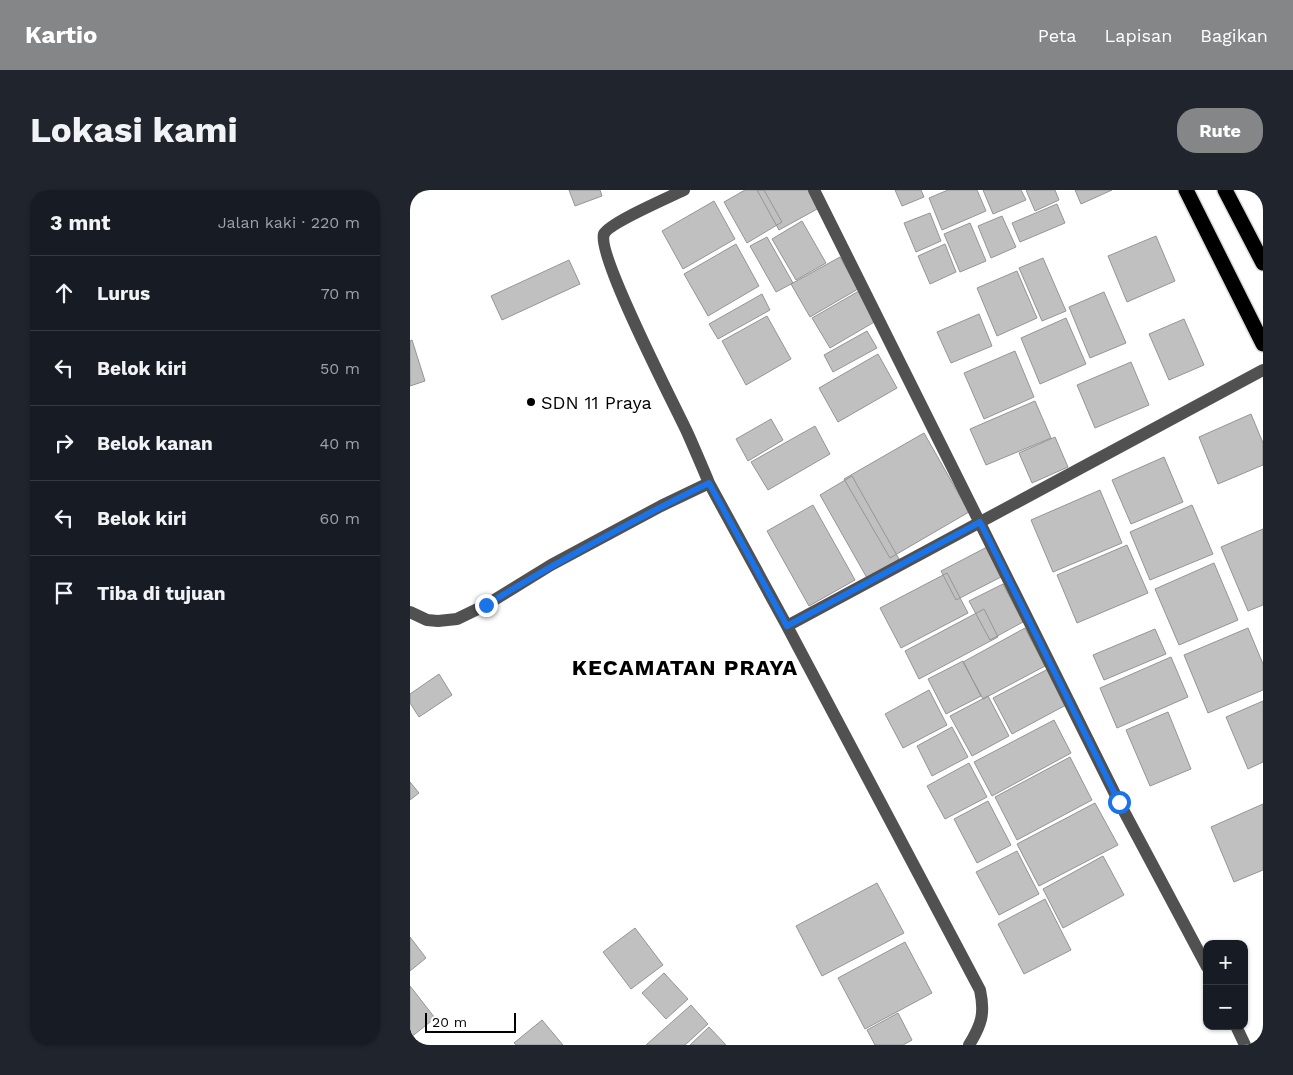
<!DOCTYPE html>
<html lang="id">
<meta charset="utf-8">
<style>
body{margin:0;font-family:"Work Sans",sans-serif;background:#20242c;color:#f1f3f6}
.controls{position:absolute;right:15px;bottom:15px;display:grid;overflow:hidden;border-radius:10px;box-shadow:0 1px 4px #0004}
.controls button{width:45px;height:45px;display:grid;place-items:center;padding:0;border:0;border-bottom:1px solid #363941;background:#171b24;color:#f1f3f6;font:25px sans-serif}
.scale{position:absolute;left:15px;bottom:12px;width:91px;box-sizing:border-box;padding-left:5px;border:2px solid #000;border-top:0;font-size:14px;line-height:18px;white-space:nowrap;color:#000;-webkit-text-stroke:4px #fff;paint-order:stroke}
.stop{position:absolute;width:15px;height:15px;margin:-11px;border:4px solid #1a73e8;border-radius:50%;background:#fff}
.stop.end{background:#1a73e8;border-color:#fff;box-shadow:0 1px 5px #0008}
.list{margin:0;padding:0;list-style:none}
h2{display:flex;justify-content:space-between;align-items:center;height:65px;margin:0;padding:0 20px;font-size:21px}
h2 small{font-size:16px;font-weight:400;color:#9ea1a6}
.list li{display:grid;grid-template-columns:32px 1fr auto;gap:15px;align-items:center;box-sizing:border-box;height:75px;padding:0 20px;border-top:1px solid #363941}
.list b{display:block;font-size:19px;white-space:nowrap}
.list em{font-size:16px;font-style:normal;color:#9ea1a6}
.icon{flex:none;width:28px;height:28px;fill:none;stroke:currentColor;stroke-width:2;stroke-linecap:round;stroke-linejoin:round}
.map{position:relative;flex:none;width:853px;height:855px;overflow:hidden;border-radius:20px}
header{display:flex;align-items:center;gap:30px;box-sizing:border-box;height:70px;padding:0 25px;background:#858687;color:#fff}
header strong{font-size:24px}
nav{display:flex;gap:28px;margin-inline-start:auto;font-size:18px}
.intro{display:flex;align-items:center;justify-content:space-between;box-sizing:border-box;height:120px;padding:0 30px}
h1{margin:0;font-size:35px}
.button{padding:12px 22px;border-radius:20px;background:#858687;color:#fff;font-size:18px;font-weight:700}
main{display:flex;gap:30px;padding:0 30px}
aside{flex:1;background:#171b24;border-radius:20px;box-shadow:0 1px 4px #0004}
.map>svg:first-child{display:block}
.building{fill:#c0c0c0;stroke:#959595}
.lines{fill:none;stroke-linecap:round;stroke-linejoin:round}
.highway-casing{stroke:#dbdbdb;stroke-width:18}
.minor{stroke:#515151;stroke-width:12}
.highway{stroke:#000;stroke-width:15}
.route{stroke:#1a73e8;stroke-width:6}
.poi-dot{fill:#000;stroke:#fff;stroke-width:2}
.labels{text-anchor:middle;dominant-baseline:central;stroke-width:4;stroke-linejoin:round;paint-order:stroke}
.poi-label{font-size:18px;fill:#000;stroke:#fff;text-anchor:start}
.district-label{font-size:22px;font-weight:bold;letter-spacing:1px;fill:#000;stroke:#fff}
</style>
<header>
<strong>Kartio</strong>
<nav><a>Peta</a><a>Lapisan</a><a>Bagikan</a></nav>
</header>
<div class="intro"><h1>Lokasi kami</h1><a class="button">Rute</a></div>
<main>
<aside>
<h2>3 mnt<small>Jalan kaki · 220 m</small></h2>
<ul class="list">
<li><svg class="icon" aria-label="ahead" viewBox="0 0 24 24"><path d="M12 20V5M6 11l6-6 6 6"/></svg><div><b>Lurus</b></div><em>70 m</em></li>
<li><svg class="icon" aria-label="left" viewBox="0 0 24 24"><path d="M17 20v-9H6M10 6l-5 5 5 5"/></svg><div><b>Belok kiri</b></div><em>50 m</em></li>
<li><svg class="icon" aria-label="right" viewBox="0 0 24 24"><path d="M7 20v-9h11M14 6l5 5-5 5"/></svg><div><b>Belok kanan</b></div><em>40 m</em></li>
<li><svg class="icon" aria-label="left" viewBox="0 0 24 24"><path d="M17 20v-9H6M10 6l-5 5 5 5"/></svg><div><b>Belok kiri</b></div><em>60 m</em></li>
<li><svg class="icon" aria-label="arrive" viewBox="0 0 24 24"><path d="M6 21V4h12l-3 4 3 4H6"/></svg><div><b>Tiba di tujuan</b></div></li>
</ul>
</aside>
<div class="map">
<svg width="853" height="855" viewBox="0 0 853 855">
<rect width="100%" height="100%" fill="#fff"/>
<path class="building" d="M 159,0 L 190,0 L 192,6 L 165,16 Z
M 335,0 L 354,0 L 372,32 L 337,53 L 314,12 Z
M 347,0 L 400,0 L 409,18 L 369,40 Z
M 485,0 L 511,0 L 514,7 L 492,16 Z
M 538,0 L 567,0 L 576,21 L 532,40 L 519,8 Z
M 573,0 L 611,0 L 616,10 L 583,24 Z
M 616,0 L 645,0 L 649,10 L 625,21 Z
M 665,0 L 702,0 L 671,14 Z
M 304,11 L 325,49 L 273,79 L 252,41 Z
M 647,14 L 655,33 L 610,52 L 602,33 Z
M 520,23 L 531,51 L 506,62 L 494,33 Z
M 592,26 L 606,57 L 581,68 L 568,36 Z
M 392,31 L 416,73 L 386,90 L 362,49 Z
M 560,33 L 576,71 L 550,82 L 534,44 Z
M 746,46 L 765,91 L 717,112 L 698,66 Z
M 357,47 L 383,93 L 366,102 L 340,56 Z
M 326,54 L 349,96 L 298,126 L 274,84 Z
M 535,54 L 546,82 L 520,94 L 508,66 Z
M 430,67 L 448,99 L 400,127 L 381,94 Z
M 633,68 L 656,121 L 632,131 L 609,78 Z
M 159,70 L 170,94 L 92,130 L 81,106 Z
M 607,81 L 627,128 L 587,146 L 567,98 Z
M 449,101 L 466,131 L 420,158 L 402,128 Z
M 694,102 L 716,153 L 680,168 L 659,117 Z
M 352,104 L 360,120 L 308,149 L 299,134 Z
M 569,124 L 582,156 L 541,173 L 527,142 Z
M 357,126 L 381,169 L 336,195 L 312,151 Z
M 656,128 L 676,174 L 630,194 L 611,148 Z
M 774,129 L 794,175 L 759,190 L 739,144 Z
M 457,141 L 467,158 L 423,182 L 414,165 Z
M 2,150 L 15,191 L 0,196 L 0,151 Z
M 605,161 L 624,207 L 574,229 L 554,183 Z
M 468,164 L 487,198 L 428,232 L 409,198 Z
M 721,172 L 739,215 L 685,238 L 667,195 Z
M 625,211 L 641,248 L 576,275 L 560,239 Z
M 841,224 L 853,253 L 853,275 L 808,294 L 789,247 Z
M 361,229 L 373,250 L 338,271 L 326,249 Z
M 405,236 L 420,264 L 358,300 L 341,272 Z
M 514,243 L 559,322 L 480,368 L 434,289 Z
M 645,247 L 658,277 L 622,293 L 609,263 Z
M 754,267 L 773,312 L 721,334 L 702,290 Z
M 442,286 L 489,369 L 457,388 L 410,305 Z
M 690,300 L 712,353 L 643,382 L 621,330 Z
M 403,315 L 445,390 L 399,416 L 357,341 Z
M 782,315 L 803,364 L 740,390 L 720,342 Z
M 853,339 L 853,415 L 838,421 L 811,357 Z
M 717,355 L 738,403 L 667,433 L 647,385 Z
M 577,357 L 593,386 L 546,410 L 531,381 Z
M 804,373 L 828,430 L 769,455 L 745,399 Z
M 537,383 L 558,423 L 491,458 L 470,418 Z
M 593,394 L 613,432 L 580,450 L 559,411 Z
M 574,419 L 588,447 L 509,489 L 495,461 Z
M 615,438 L 635,476 L 573,509 L 553,472 Z
M 838,438 L 853,474 L 853,500 L 798,523 L 774,465 Z
M 745,439 L 756,464 L 694,490 L 683,465 Z
M 761,467 L 778,507 L 707,538 L 690,498 Z
M 553,471 L 571,506 L 536,524 L 518,489 Z
M 638,479 L 656,515 L 602,544 L 583,508 Z
M 29,484 L 42,505 L 9,527 L 0,513 L 0,504 Z
M 519,500 L 537,535 L 493,558 L 475,524 Z
M 578,506 L 599,546 L 562,566 L 540,526 Z
M 853,511 L 853,572 L 838,579 L 816,527 Z
M 758,522 L 781,579 L 740,596 L 716,540 Z
M 644,530 L 661,563 L 582,606 L 564,572 Z
M 542,537 L 558,567 L 522,586 L 507,556 Z
M 660,567 L 682,610 L 607,650 L 585,607 Z
M 559,573 L 577,607 L 535,629 L 517,596 Z
M 0,592 L 9,603 L 0,610 Z
M 578,611 L 601,655 L 567,673 L 544,629 Z
M 685,613 L 708,655 L 629,696 L 607,654 Z
M 853,614 L 853,680 L 824,692 L 801,637 Z
M 607,661 L 629,704 L 589,725 L 566,682 Z
M 693,666 L 714,705 L 653,738 L 633,699 Z
M 467,693 L 494,743 L 412,786 L 386,736 Z
M 635,709 L 661,760 L 614,784 L 588,734 Z
M 225,738 L 253,775 L 221,799 L 193,762 Z
M 0,747 L 16,768 L 0,781 Z
M 495,752 L 522,803 L 455,839 L 428,788 Z
M 254,783 L 278,809 L 256,829 L 232,803 Z
M 0,796 L 25,828 L 0,848 Z
M 281,815 L 298,834 L 275,855 L 236,855 Z
M 488,823 L 502,850 L 493,855 L 465,855 L 457,840 Z
M 132,830 L 153,855 L 106,855 L 104,853 Z
M 299,837 L 316,855 L 280,855 Z"/>
<g class="lines">
<g class="highway-casing">
<path id="highway" d="M 776,0 L 853,154
M 815,0 L 853,73"/>
</g>
<path class="minor" d="M 274,0 C 260,7 199,33 194,44 C 186,64 265,216 278,244 C 285,260 292,276 299,293
M 404,0 L 709,612 L 797,777
M 0,422 L 17,430 L 28,431 L 47,429 L 76,415 L 141,375 L 251,316 L 299,293 L 377,436 L 853,180
M 377,436 L 570,800 C 575,823 572,834 559,855
M 826,836 L 835,855"/>
<use href="#highway" class="highway"/>
</g>
<g class="lines">
<path class="route" d="M 76,415 C 149,371 223,330 299,293 L 377,436 L 570,332 L 709,612"/>
</g>
<circle class="poi-dot" cx="121" cy="212" r="5"/>
<g class="labels">
<g class="poi-label">
<text x="131" y="212">SDN 11 Praya</text>
</g>
<g class="district-label">
<text x="275" y="477">KECAMATAN PRAYA</text>
</g>
</g>
</svg>
<div class="controls">
<button>+</button>
<button>−</button>
</div>
<div class="scale">20 m</div>
<div class="stop" style="left:709px;top:612px"></div>
<div class="stop end" style="left:76px;top:415px"></div>
</div>
</main>
